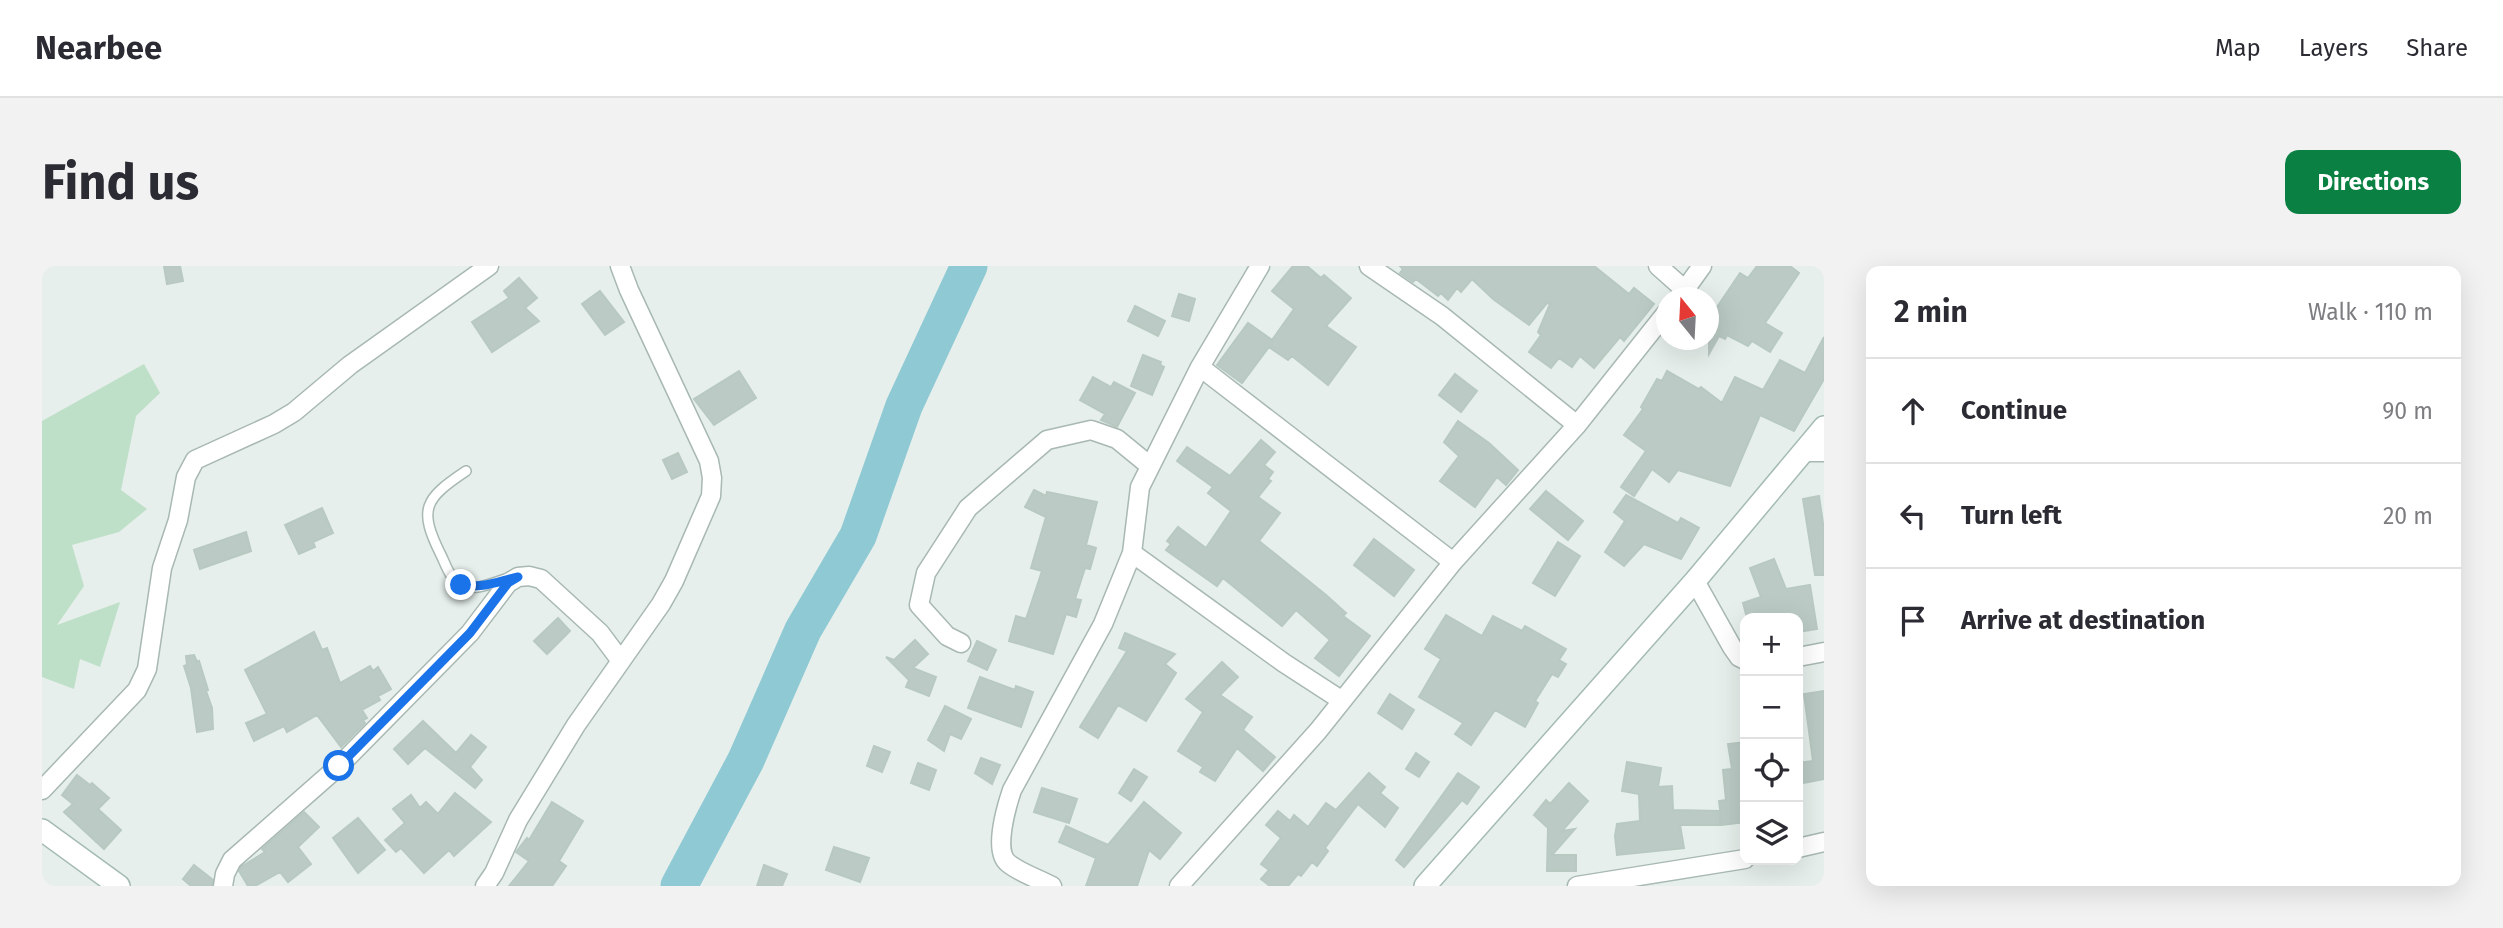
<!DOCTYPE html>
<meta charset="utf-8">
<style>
body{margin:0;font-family:"Fira Sans",sans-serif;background:#f2f2f3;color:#2b2b33}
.controls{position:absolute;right:21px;bottom:21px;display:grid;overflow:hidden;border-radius:14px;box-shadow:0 7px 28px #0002}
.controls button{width:63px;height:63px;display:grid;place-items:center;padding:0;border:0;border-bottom:2px solid #e1e1e2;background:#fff;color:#2b2b33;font:35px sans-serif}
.compass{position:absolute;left:1614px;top:21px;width:63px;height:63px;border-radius:50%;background:#fff;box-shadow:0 7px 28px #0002;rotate:342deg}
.stop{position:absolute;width:21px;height:21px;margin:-16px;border:5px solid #1a73e8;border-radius:50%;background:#fff}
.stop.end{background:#1a73e8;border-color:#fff;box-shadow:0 2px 7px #0008}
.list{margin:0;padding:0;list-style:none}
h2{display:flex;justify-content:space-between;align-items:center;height:91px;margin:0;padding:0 28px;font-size:30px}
h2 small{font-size:23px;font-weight:400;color:#7c7c81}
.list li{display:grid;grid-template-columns:46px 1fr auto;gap:21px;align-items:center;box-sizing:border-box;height:105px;padding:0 28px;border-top:2px solid #e1e1e2}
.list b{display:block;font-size:26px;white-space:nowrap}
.list em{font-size:23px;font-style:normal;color:#7c7c81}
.icon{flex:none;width:38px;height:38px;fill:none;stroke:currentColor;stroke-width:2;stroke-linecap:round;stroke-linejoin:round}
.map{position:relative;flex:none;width:1782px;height:620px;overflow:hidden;border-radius:14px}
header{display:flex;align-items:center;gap:42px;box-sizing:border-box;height:98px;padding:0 35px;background:#fff;border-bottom:2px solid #e1e1e2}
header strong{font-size:33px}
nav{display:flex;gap:38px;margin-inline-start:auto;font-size:24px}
.intro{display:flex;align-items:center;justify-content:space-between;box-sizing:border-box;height:168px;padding:0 42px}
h1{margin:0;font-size:49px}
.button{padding:18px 32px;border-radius:14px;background:#0b8043;color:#fff;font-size:24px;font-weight:700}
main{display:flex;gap:42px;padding:0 42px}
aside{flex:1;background:#fff;border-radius:14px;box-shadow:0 7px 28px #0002}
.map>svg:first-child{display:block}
.green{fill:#bfe0c8}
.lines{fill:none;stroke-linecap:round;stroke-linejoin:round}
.river{stroke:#8ec9d4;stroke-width:37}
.building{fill:#bbcac4;stroke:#b8c9c2;stroke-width:2}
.lane-casing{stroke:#a8b8b2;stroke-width:12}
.street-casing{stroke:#a8b8b2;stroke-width:21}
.secondary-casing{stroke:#a4bbb3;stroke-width:24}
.lane{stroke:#fff;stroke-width:9}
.street{stroke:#fff;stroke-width:18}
.secondary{stroke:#fff;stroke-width:21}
.route{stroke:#1a73e8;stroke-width:9}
</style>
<header>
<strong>Nearbee</strong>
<nav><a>Map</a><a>Layers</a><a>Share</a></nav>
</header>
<div class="intro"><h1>Find us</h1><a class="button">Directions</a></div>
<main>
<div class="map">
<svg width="1782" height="620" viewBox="0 0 1782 620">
<rect width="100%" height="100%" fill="#e6efeb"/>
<path class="green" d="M 102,98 L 118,127 L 94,150 L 79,224 L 105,243 L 77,266 L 30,279 L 42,320 L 15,359 L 78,336 L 58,401 L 38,393 L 32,423 L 0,411 L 0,155 Z"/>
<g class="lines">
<path class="river" d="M 637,620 L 704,494 L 761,364 L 816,270 L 862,140 L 927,0"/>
</g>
<path class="building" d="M 122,0 L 138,0 L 141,15 L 125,18 Z
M 1251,0 L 1265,0 L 1279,12 L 1282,9 L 1309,32 L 1284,60 L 1314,81 L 1286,119 L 1250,90 L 1246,94 L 1227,81 L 1200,117 L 1175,99 L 1206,57 L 1230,74 L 1252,43 L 1230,25 Z
M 1358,0 L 1552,0 L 1587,28 L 1592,22 L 1612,38 L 1582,75 L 1578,71 L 1552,102 L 1538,90 L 1530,101 L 1517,92 L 1509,102 L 1487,86 L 1499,69 L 1496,66 L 1508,38 L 1505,37 L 1487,59 L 1451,33 L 1430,13 L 1419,26 L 1415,22 L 1406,34 L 1399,27 L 1396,30 L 1374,13 L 1371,16 L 1358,7 L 1361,3 Z
M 1715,0 L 1748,0 L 1757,7 L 1723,57 L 1740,67 L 1728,86 L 1710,75 L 1706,80 L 1685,69 L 1683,73 L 1677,70 L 1667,88 L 1667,53 L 1698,7 L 1706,12 Z
M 477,12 L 495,32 L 483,42 L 497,55 L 450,86 L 430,56 L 467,32 L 462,25 Z
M 558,25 L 582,56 L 563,69 L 540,38 Z
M 1137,28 L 1153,33 L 1147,55 L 1130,50 Z
M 1093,40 L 1123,55 L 1116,70 L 1086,55 Z
M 1782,71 L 1782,113 L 1752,165 L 1718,149 L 1688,220 L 1636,204 L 1627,216 L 1610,203 L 1592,230 L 1579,221 L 1604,185 L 1582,169 L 1601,143 L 1599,141 L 1615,113 L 1620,115 L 1625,105 L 1657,123 L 1659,121 L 1680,137 L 1693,111 L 1721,124 L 1738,94 L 1763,107 Z
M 1101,89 L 1119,96 L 1118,99 L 1122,101 L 1110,129 L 1089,120 Z
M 697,105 L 714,132 L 672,159 L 652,133 Z
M 1413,108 L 1435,125 L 1419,146 L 1397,129 Z
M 1051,111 L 1069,121 L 1072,116 L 1093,127 L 1075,161 L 1059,154 L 1063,148 L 1038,134 Z
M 1416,155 L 1447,177 L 1476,204 L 1464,219 L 1455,211 L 1433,241 L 1398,215 L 1417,190 L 1402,176 Z
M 1219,174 L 1233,186 L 1222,199 L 1231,206 L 1226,213 L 1229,215 L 1216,231 L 1238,247 L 1217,275 L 1284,329 L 1304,347 L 1301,350 L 1328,370 L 1297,410 L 1273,392 L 1288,374 L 1254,344 L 1240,360 L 1181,312 L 1175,320 L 1124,284 L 1129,278 L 1125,275 L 1136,261 L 1164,282 L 1189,245 L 1166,227 L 1171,221 L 1135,195 L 1145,181 L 1188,210 Z
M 636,187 L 645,206 L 630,213 L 621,194 Z
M 992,224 L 1004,230 L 1005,226 L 1055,236 L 1044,279 L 1054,282 L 1048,303 L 1043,302 L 1033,333 L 1039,334 L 1034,351 L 1024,348 L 1011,388 L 967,375 L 974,350 L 984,353 L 1000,305 L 989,302 L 1004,251 L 983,241 Z
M 1504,225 L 1541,255 L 1526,274 L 1488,243 Z
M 1584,229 L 1636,257 L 1639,252 L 1657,262 L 1639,293 L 1602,278 L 1582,300 L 1563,286 L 1583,255 L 1572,246 Z
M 1777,230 L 1782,264 L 1782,309 L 1773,309 L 1761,233 Z
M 280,242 L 291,267 L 271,276 L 273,281 L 257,288 L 243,259 Z
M 204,266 L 209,285 L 158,303 L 152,284 Z
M 1332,273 L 1372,304 L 1352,330 L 1312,299 Z
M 1516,276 L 1538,290 L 1513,330 L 1491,317 Z
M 1732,293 L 1744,323 L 1768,319 L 1775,363 L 1756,366 L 1756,352 L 1705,352 L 1701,337 L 1719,331 L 1708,302 Z
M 1404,349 L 1440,370 L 1451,350 L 1480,365 L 1483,360 L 1524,383 L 1517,394 L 1524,398 L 1516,411 L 1510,408 L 1493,435 L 1496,437 L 1483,461 L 1453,444 L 1429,479 L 1413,468 L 1421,457 L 1377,431 L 1399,393 L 1383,383 Z
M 516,352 L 528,365 L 505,388 L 492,375 Z
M 272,366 L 280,384 L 285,382 L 298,417 L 328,400 L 331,405 L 336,401 L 349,423 L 336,430 L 338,434 L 320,444 L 325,452 L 321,454 L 323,457 L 299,481 L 275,449 L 245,466 L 242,460 L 212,475 L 204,457 L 225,448 L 203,404 Z
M 1083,367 L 1133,388 L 1123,398 L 1134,407 L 1104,455 L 1076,439 L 1056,472 L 1038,461 L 1085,385 L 1077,382 Z
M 873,374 L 886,388 L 871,402 L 894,411 L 887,430 L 864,421 L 867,414 L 844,391 L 852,394 Z
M 935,375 L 954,384 L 945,404 L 926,395 Z
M 152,389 L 155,396 L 157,395 L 166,424 L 164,425 L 170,442 L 171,463 L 155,466 L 149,422 L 142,400 L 145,399 L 144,390 Z
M 1180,396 L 1196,411 L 1178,429 L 1210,451 L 1201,464 L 1233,491 L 1221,505 L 1195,482 L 1173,515 L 1158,506 L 1161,501 L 1136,485 L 1161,446 L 1144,433 Z
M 938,411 L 973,424 L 974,420 L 991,426 L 979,461 L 926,442 Z
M 1782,425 L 1782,513 L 1756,518 L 1756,497 L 1771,495 L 1762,428 Z
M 1348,428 L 1372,444 L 1360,463 L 1336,447 Z
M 903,440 L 929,453 L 919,473 L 908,468 L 902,485 L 886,474 Z
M 381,455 L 414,487 L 429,469 L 444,481 L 428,501 L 440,514 L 433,522 L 383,482 L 366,498 L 352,483 Z
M 1703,476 L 1703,556 L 1680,559 L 1677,535 L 1684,534 L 1681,504 L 1690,503 L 1686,478 Z
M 832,480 L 848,486 L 840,506 L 825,500 Z
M 1374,487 L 1387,496 L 1377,511 L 1364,503 Z
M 939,492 L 958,499 L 950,518 L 933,507 Z
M 1585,496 L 1619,502 L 1616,521 L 1630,520 L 1631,544 L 1678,545 L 1678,559 L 1638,559 L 1642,582 L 1575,589 L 1573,570 L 1575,558 L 1598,555 L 1597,528 L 1580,525 Z
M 876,497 L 894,504 L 887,524 L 869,517 Z
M 1092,503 L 1105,511 L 1089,535 L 1077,527 Z
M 1327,507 L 1343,521 L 1338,527 L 1356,542 L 1343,561 L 1316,538 L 1283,582 L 1286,585 L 1275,600 L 1270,596 L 1259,610 L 1256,608 L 1246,620 L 1228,620 L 1219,613 L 1227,604 L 1219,598 L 1239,572 L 1224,559 L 1236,545 L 1248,555 L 1252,549 L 1266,561 L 1284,537 L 1294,544 Z
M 1416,507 L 1437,521 L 1425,538 L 1420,534 L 1362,601 L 1354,594 Z
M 35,509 L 48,519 L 50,517 L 67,532 L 56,543 L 79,564 L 62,583 L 22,546 L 31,538 L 20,529 Z
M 1527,517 L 1546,535 L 1520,565 L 1533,563 L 1510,589 L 1534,589 L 1534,605 L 1505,605 L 1506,562 L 1492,549 L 1504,534 L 1508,538 Z
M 1000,522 L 1035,533 L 1027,557 L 992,546 Z
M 413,527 L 449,556 L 412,590 L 407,584 L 382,607 L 359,582 L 354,586 L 343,574 L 363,557 L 351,543 L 369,529 L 378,542 L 384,536 L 396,548 Z
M 510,536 L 541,555 L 517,595 L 524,600 L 510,620 L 467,620 L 487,595 L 474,586 L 485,572 L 487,574 Z
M 1102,536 L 1139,567 L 1118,593 L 1107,584 L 1095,620 L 1044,620 L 1054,592 L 1017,576 L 1024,560 L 1066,579 Z
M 262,546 L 277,561 L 256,581 L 269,598 L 246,616 L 238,606 L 213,620 L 206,620 L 197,605 L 199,601 L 223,586 L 220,583 Z
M 316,552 L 343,584 L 316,607 L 291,572 Z
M 792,581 L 827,592 L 818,616 L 784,604 Z
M 152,599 L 171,614 L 170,620 L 149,620 L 141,613 Z
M 722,599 L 745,608 L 740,620 L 715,620 Z"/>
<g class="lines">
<g class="lane-casing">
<path id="lane" d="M 424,205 C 382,233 376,243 399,289 C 404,299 408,314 420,319 C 436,326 453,315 468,312"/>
</g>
<g class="street-casing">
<path id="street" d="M 1327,0 L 1400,50 L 1535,159
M 1616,0 L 1643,24
M 1637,32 L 1660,0
M 1158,101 L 1411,296
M 1763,186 L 1782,186
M 1090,287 L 1242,397 L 1299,434
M 1653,315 L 1690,381 L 1697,391 L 1703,394
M 919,377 L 905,370 L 877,339 L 884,307 L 926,242 L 1005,174 L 1049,164 L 1075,173 L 1108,200
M 1756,391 L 1782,386
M 0,524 L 95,424 L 105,403 L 120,302 L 136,254 L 144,211 L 153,194 L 232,158 L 252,146 L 308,99 L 447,0
M 1756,582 L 1782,576
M 181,620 L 183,608 L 190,594 L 297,500 L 428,367 L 466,317 L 476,311 L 487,310 L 499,313 L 558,367 L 579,395
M 443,620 L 452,607 L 476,554 L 534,459 L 619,338 L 632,315 L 669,230 L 670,212 L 667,195 L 587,24 L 578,0
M 1010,620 C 997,613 978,607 966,597 C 951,585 965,539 970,524 L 1061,358 L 1090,287 L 1098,221 L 1158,101 L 1218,0
M 1137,620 L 1276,465 L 1411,296 L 1535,159 L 1624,47
M 1535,620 L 1703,593"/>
</g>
<g class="secondary-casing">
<path id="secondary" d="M 0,564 L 77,620
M 1383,620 L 1653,315 L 1782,161"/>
</g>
<use href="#lane" class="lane"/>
<use href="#street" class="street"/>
<use href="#secondary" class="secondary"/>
</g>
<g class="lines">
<path class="route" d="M 297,500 L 428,367 L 466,317 L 476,311 C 457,315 439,323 419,319"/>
</g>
</svg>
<div class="controls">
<button>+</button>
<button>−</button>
<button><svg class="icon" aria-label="locate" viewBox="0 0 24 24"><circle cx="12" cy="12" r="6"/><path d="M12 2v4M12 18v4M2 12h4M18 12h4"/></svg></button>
<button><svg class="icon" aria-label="layers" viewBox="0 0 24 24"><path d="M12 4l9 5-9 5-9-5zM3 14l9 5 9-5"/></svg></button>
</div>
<svg class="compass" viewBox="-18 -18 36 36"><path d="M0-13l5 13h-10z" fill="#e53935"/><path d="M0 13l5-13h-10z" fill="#7c7c81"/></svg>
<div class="stop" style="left:297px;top:500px"></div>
<div class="stop end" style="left:419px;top:319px"></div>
</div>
<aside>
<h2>2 min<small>Walk · 110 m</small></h2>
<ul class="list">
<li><svg class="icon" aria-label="ahead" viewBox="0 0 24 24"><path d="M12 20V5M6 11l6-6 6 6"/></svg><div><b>Continue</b></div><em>90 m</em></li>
<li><svg class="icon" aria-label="left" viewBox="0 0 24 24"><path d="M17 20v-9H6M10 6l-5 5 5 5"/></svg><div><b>Turn left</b></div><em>20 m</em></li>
<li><svg class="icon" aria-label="arrive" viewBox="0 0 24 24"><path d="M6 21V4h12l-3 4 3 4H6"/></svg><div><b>Arrive at destination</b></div></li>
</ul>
</aside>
</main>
